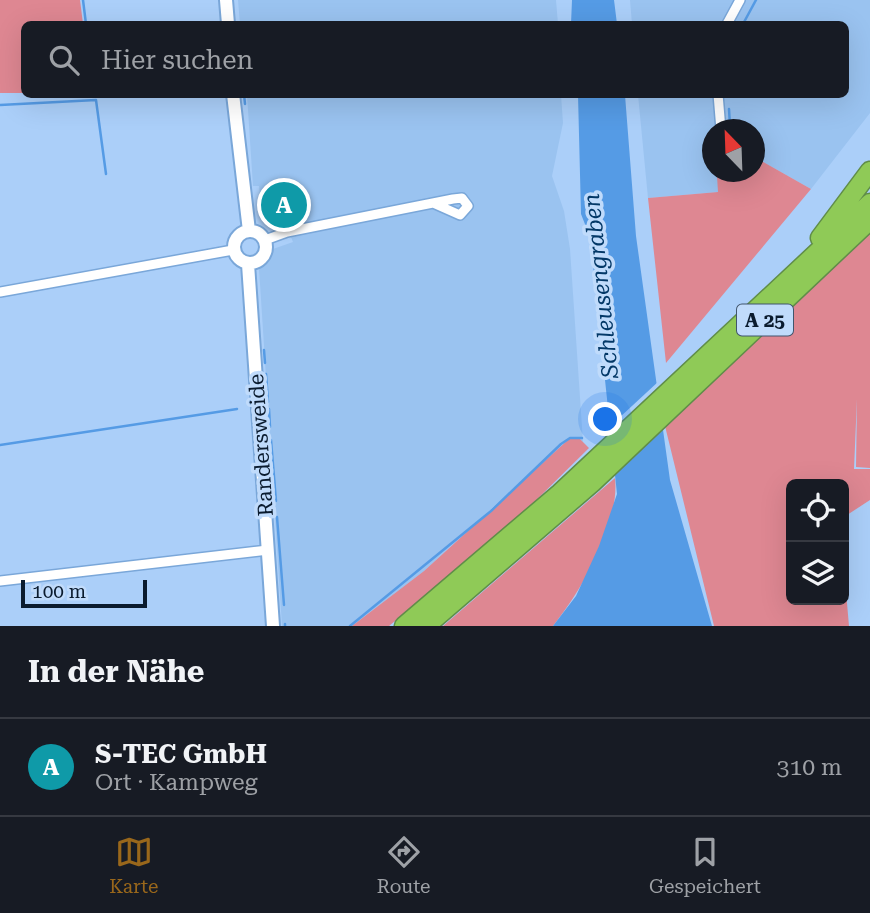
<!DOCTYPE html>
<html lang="de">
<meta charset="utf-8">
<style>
body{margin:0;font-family:"Roboto Serif",serif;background:#242831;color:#f1f3f6}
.controls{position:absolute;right:21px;bottom:21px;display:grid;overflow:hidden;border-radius:10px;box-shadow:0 7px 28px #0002}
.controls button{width:63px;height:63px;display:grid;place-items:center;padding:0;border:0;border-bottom:2px solid #363941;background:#171b24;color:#f1f3f6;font:35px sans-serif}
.compass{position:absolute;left:702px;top:119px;width:63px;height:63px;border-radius:50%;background:#171b24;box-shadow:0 7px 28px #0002;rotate:337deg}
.scale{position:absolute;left:21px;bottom:18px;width:126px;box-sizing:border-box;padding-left:7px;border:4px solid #0a1b2e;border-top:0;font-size:19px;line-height:24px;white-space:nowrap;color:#0a1b2e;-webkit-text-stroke:5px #c0dbfb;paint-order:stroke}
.you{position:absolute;left:606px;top:420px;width:24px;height:24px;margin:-18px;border:5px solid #fff;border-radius:50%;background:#1a73e8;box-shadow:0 0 0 10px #1a73e833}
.badge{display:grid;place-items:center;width:46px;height:46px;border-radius:50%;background:#99671b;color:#fff;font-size:23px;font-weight:700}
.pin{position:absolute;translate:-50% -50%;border:4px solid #fff;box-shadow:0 2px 7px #0006}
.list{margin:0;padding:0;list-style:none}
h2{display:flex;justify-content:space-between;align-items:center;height:91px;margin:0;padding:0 28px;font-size:30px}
h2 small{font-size:23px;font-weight:400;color:#9ea1a6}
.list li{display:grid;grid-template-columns:46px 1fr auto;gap:21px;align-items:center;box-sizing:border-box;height:98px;padding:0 28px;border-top:2px solid #363941}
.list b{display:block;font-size:26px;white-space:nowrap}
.list p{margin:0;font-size:23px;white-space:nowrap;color:#9ea1a6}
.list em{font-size:23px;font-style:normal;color:#9ea1a6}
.icon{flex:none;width:38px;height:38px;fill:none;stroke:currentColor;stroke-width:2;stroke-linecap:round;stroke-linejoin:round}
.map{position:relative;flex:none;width:870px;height:626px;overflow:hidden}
.search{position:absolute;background:#171b24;box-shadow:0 7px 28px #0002;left:21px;right:21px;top:21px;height:77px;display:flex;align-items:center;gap:18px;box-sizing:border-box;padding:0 24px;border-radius:10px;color:#9ea1a6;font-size:26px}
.sheet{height:189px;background:#171b24}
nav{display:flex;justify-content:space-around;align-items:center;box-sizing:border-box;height:98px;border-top:2px solid #363941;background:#171b24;font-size:19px;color:#9ea1a6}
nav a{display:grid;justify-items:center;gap:4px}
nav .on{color:#99671b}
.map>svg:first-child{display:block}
.built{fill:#9ac3f0}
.green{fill:#de8792}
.water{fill:#559be5}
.pier{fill:#abcff9}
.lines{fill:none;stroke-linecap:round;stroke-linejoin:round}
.stream{stroke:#559be5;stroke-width:2.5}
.minor-casing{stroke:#7aa7d9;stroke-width:12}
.tertiary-casing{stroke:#7aa7d9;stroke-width:16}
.motorway-casing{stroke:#608d49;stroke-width:21}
.minor{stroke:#fff;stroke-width:9}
.tertiary{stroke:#fff;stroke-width:12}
.motorway{stroke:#8fca57;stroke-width:18}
.labels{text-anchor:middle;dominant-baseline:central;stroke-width:7;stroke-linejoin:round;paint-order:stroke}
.shield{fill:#c0dbfb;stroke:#41556c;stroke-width:2}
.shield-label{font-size:19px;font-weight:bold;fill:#0a1b2e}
.street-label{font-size:21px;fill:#0a1b2e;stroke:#c0dbfb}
.water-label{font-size:23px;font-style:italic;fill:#033867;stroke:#c0dbfb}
</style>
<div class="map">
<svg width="870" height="626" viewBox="0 0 870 626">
<rect width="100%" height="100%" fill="#abcff9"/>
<path class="built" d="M 238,0 L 556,0 L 558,24 L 240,24 Z
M 630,0 L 870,0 L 870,113 L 811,189 L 758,159 L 755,162 L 754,130 L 712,130 L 712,172 L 746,172 L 744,174 L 718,176 L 718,192 L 648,198 L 638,95 L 846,94 L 846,24 L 632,24 Z
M 247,95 L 561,95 L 563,123 L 552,176 L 564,211 L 570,249 L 583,442 L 579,438 L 570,438 L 561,444 L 424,571 L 352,626 L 282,626 L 259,268 L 273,249 L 293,242 L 285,222 L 263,221 L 259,186 L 253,186 Z"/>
<path class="green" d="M 0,0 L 80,0 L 83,24 L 24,24 L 24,93 L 0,93 Z
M 758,159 L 811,189 L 666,363 L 648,198 L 718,192 L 717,176 L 754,172 Z
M 870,233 L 870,468 L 856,467 L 857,399 L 854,469 L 870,469 L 870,500 L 844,517 L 844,484 L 791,484 L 791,600 L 844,600 L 844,569 L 849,626 L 714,626 L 665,426 Z
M 570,438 L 579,438 L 589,448 L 509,527 L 389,626 L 352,626 L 424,571 Z
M 615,478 C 620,525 581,591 553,626 L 443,626 Z"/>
<path class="water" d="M 572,0 L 614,0 L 617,24 L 571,24 Z
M 578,95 L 625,95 L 636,236 L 670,480 L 712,626 L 553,626 L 576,596 L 599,546 L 617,494 L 590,237 L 581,214 Z"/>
<path class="pier" d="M 659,381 L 666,427 L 611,478 L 606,430 Z"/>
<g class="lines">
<path class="stream" d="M 83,0 L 86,24
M 743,24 L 756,0
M 244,94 L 245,104
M 0,105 L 96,100 L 106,174
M 729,109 L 730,126
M 264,350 L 265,363
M 266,374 L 268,402
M 269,409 L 270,427
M 271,440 L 276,501
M 0,445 L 237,409
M 277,517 L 284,605
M 285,626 L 285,624
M 350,626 L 491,511 L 561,444 L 570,438 L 582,438"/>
<g class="minor-casing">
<path id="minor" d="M 727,24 L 740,0
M 718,94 L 721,130
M 265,240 L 287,232 L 453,199 L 462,198 L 468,206 L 460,215 L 433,203
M 0,292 L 233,250
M 0,581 L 268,550"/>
</g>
<g class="tertiary-casing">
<path id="tertiary" d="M 226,0 L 228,24
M 233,94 L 249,231
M234 247a16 16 0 1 1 32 0a16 16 0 1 1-32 0Z
M 248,264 L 273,626"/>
</g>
<g class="motorway-casing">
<path id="motorway" d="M 820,238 L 870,171
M 404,626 L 560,493 L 870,203
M 426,626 L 592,483 L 870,220"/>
</g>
<use href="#minor" class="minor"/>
<use href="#tertiary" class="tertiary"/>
<use href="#motorway" class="motorway"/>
</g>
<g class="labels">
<rect class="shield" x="737" y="304.5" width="56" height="31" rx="5"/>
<g class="shield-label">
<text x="765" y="320">A 25</text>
</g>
<g class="street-label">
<text transform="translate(261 445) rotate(-94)">Randersweide</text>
</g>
<g class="water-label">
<text transform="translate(601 286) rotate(-96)">Schleusengraben</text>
</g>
</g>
</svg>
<div class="controls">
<button><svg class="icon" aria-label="locate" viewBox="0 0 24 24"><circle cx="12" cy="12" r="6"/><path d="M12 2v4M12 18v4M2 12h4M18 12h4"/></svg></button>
<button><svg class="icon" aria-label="layers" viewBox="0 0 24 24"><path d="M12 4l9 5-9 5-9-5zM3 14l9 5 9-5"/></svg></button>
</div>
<svg class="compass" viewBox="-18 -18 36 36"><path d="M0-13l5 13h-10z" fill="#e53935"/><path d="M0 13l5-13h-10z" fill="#9ea1a6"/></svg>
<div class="scale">100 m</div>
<div class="you"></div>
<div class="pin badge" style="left:284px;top:205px;background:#0f9aa8">A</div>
<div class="search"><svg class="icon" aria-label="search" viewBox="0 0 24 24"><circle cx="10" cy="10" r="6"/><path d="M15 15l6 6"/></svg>Hier suchen</div>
</div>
<section class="sheet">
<h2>In der Nähe<small></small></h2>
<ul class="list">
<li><span class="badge" style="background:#0f9aa8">A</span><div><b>S-TEC GmbH</b><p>Ort · Kampweg</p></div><em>310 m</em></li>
</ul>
</section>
<nav>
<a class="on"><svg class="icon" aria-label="map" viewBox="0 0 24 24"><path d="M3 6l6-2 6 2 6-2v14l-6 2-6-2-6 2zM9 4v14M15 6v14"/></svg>Karte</a>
<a><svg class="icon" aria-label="directions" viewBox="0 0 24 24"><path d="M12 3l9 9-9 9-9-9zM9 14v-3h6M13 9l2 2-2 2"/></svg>Route</a>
<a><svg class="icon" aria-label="saved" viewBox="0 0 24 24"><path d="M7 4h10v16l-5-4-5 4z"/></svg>Gespeichert</a>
</nav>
